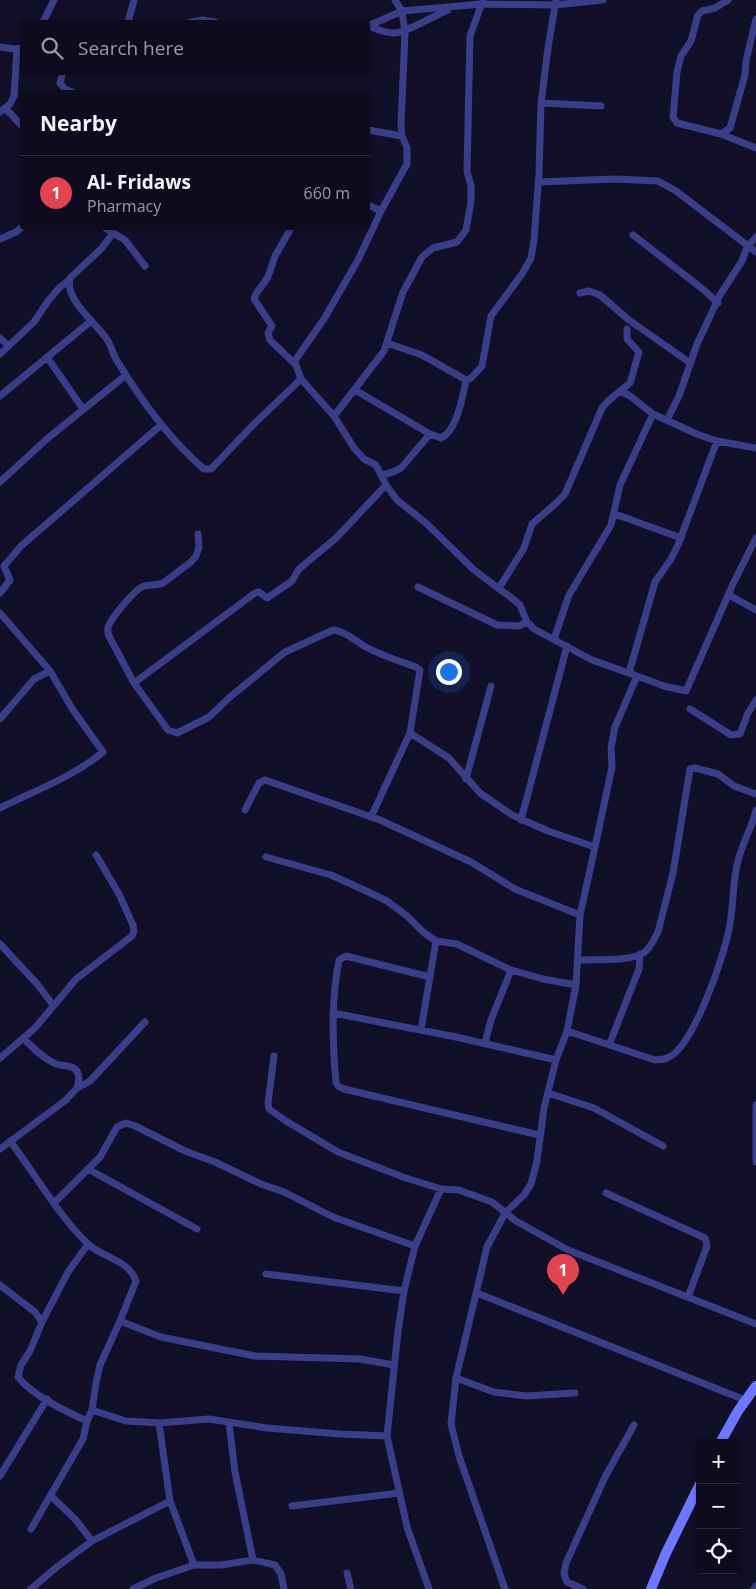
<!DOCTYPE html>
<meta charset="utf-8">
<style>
body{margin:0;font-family:"Open Sans",sans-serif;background:#1c192b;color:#f1f3f6}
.controls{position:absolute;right:15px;bottom:15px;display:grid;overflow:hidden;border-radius:5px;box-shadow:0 1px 4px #0004}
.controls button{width:45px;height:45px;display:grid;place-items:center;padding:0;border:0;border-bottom:1px solid #2e2b3c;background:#0e0b1e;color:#f1f3f6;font:25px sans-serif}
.you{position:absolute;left:448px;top:671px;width:18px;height:18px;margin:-12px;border:4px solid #fff;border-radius:50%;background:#1a73e8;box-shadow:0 0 0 8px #1a73e833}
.badge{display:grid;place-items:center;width:32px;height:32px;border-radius:50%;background:#03fcff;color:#fff;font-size:16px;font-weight:700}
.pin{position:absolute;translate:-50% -41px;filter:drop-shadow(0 1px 2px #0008)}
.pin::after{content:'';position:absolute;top:26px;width:18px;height:15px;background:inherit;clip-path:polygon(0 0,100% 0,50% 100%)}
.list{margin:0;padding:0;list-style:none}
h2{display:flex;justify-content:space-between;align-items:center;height:65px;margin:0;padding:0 20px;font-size:21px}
h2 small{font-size:16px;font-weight:400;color:#9b9ba4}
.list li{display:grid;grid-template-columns:32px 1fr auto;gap:15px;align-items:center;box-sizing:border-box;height:75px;padding:0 20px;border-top:1px solid #2e2b3c}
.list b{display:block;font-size:19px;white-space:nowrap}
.list p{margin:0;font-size:16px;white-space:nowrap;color:#9b9ba4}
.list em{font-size:16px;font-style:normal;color:#9b9ba4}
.icon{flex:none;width:28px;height:28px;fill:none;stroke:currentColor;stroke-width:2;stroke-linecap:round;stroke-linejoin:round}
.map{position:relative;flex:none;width:756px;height:1589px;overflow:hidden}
.search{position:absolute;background:#0e0b1e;box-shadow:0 1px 4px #0004;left:20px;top:20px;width:350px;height:55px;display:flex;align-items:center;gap:12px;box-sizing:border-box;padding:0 18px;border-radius:5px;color:#9b9ba4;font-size:19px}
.panel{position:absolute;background:#0e0b1e;box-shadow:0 1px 4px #0004;left:20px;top:90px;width:350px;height:140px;border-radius:5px}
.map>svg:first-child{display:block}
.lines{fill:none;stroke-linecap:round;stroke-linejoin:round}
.street{stroke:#3a3e88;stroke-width:7}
.secondary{stroke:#6e77ff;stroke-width:10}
</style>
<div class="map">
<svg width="756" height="1589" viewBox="0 0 756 1589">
<rect width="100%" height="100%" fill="#120f28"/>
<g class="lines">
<path class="street" d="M 395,0 L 402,11 L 482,4 L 555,5 L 603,0
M 728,0 L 715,8 L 702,11 L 698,15 L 691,41 L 681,56 L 677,72 L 673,117 L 677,123 L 721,134 L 730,128 L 745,75 L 746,61 L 756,19
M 43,22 L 54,0
M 128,22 L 134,0
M 191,22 L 203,20 L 215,22
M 368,26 C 376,29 385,33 394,33 C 403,34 438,14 448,10
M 0,47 L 14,49 L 22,48
M 63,72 L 60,83 L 65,89 L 72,92
M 541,103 L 601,106
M 5,108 L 22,126
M 0,112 L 10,104 L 14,96 L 17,49
M 368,130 L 402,136
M 721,134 L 756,148
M 538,182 L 615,179 L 658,181 L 676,191 L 756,252
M 368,205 L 381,211
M 105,228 L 125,240 L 145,266
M 291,228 L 275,256 L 268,277 L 256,294 L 254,299 L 272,326 L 268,333 L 270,340 L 296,365 L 301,379 L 334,416 L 354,448 L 364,459 L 376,465 L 386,485 L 397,500 L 426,523 L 474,570 L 513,599 L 520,605 L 527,622 L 534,629 L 592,660 L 637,676
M 113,233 L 102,248 L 70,278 C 64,299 96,323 106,338 C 111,344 112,352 116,359 C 140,399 168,438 204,469 L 211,469 L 254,424 L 301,379
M 633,235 L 704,290 L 718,303
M 0,239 L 16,232 L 22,227
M 580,293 L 589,291 L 600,295 L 629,320 L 689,362
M 0,338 L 9,346
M 387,343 L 422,355 L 466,380 L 471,378 L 482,366 L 491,316 L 522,274 L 531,258 L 534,240 L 539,174 L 541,103 L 548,48 L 556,0
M 0,354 L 34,322 L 48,301 L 59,288 L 69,280
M 47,357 L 83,409
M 294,362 L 324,319 L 358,260 L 381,211 L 407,164 L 407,148 L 402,136 L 401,124 L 405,32 L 402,11 L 368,26
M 355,390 L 430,434 L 441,438 C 457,431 463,395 466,380
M 620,391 L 630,396 L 653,414 L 699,435 L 717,441 L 756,448
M 0,396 L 91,321
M 334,416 L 384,351 L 403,292 L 422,257 L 433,248 L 457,242 L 466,230 L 471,202 L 471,185 L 467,172 L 470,36 L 483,0
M 667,420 L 679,396 L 697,344 L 720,295 L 742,261 L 747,247 L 756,237
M 382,475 L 393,472 L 401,468 L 430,434
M 0,482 L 48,438 L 126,375
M 615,514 L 681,538
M 198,534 L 199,547 L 196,556 L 191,562 L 163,583 C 157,586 150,584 144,586 C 135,589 110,619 108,628 C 107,631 108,633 109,636 L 134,683 L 168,730 L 177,733 L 209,717 L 230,697 L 285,652 L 333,630 C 345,631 354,640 364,646 C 380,655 399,661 416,667 L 420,670 L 410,733 L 449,758 L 480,793 L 512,815 L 548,831 L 595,847 L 580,915 L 576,985 L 567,1031 L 556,1060 L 544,1108 L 537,1161 L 531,1184 L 524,1195 L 505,1213 L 487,1247 L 456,1378 L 451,1424 L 459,1456 L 505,1589
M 418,587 L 497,625 L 519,626 L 527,622
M 499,588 L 524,548 L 532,524 L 554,505 L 565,494 L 602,408 L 608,401 L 630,383 L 639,352 L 627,339 L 627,329
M 0,593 L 10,580 L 4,566 L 21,546 L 161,425
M 729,595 L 756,610
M 0,613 L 50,671 L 73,710 L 103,752 C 73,777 34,791 0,808
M 554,639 L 569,595 L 611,525 L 620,485 L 653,414
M 629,673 L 655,582 L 671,559 L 678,545 L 717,441
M 134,683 L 255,593 L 259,592 L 267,598 L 292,581 L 299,569 L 336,538 L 386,485
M 690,709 L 731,735 L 740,734 L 748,713 L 756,700
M 0,719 L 34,679 L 50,671
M 466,779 L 491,686
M 245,810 L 259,783 L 265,780 L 380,820 L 471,862 L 515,889 L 580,915
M 371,817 L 410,733
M 521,820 L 567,646
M 595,847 L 612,767 L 611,748 L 615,727 L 637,676 L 664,686 L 686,691 L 733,584 L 756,538
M 266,857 L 331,875 L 364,890 L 387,901 L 407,916 L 423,932 L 436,941 L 457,944 L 511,970 L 543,979 L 576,985
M 0,944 L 38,985 L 53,1005
M 578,960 C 595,959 632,962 645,952 C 651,947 654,939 658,932 L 673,873 L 690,769 L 695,768 L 718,774 L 734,786 L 756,794
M 430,977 L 346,956 L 339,960 C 331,1000 332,1041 336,1082 L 338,1086 L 344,1089 L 539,1135
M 333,1013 L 456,1037 L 556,1060
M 421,1030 L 436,941
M 567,1031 L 655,1060 C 659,1059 664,1060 667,1058 C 693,1049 724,956 729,929 C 734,907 732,883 738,861 C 742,843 752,828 756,810
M 24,1039 C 33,1048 44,1059 56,1064 C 62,1066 71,1065 75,1069 C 81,1074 79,1082 77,1088
M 485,1043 L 491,1020 L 511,970
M 609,1045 L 639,969 L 640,954
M 274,1056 L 268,1103 L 269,1109 L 286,1121 L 338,1152 L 403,1177 L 441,1189 L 459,1190 L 492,1202 L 516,1221 L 568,1250 L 756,1324
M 0,1058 L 35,1028 L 76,979 L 132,936 L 134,931 L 133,925 L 119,894 L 96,855
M 548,1093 L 594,1108 L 663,1146
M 756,1105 L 756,1162
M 10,1141 C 36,1175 57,1214 88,1244 C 103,1258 129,1260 136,1281 L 120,1321 L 100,1365 L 96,1383 L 92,1410 L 87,1421 L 83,1439 L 31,1529
M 0,1149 L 66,1100 L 77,1088 L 90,1081 L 145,1022
M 88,1169 L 197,1229
M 606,1193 L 705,1238 L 707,1246 L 688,1297
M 54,1203 L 100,1157 L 117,1127 L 126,1123 L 135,1126 L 185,1151 L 215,1162 L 261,1184 L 284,1192 L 333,1217 L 415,1246
M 266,1274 L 404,1291
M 0,1285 L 35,1312 L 42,1322 L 30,1351 L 21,1365 L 18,1377 C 33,1396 65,1411 87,1421
M 477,1293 L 745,1400
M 120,1321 L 161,1337 L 255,1356 L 360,1359 L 394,1365
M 42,1322 L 68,1272 L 88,1244
M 456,1378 L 494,1392 L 526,1396 L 575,1393
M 92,1410 L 126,1421 L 144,1422 L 159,1423 L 209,1419 L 267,1428 L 340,1434 L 387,1436
M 159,1423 L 170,1501 L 194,1565 L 221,1565 L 253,1560 L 275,1565 L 281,1574 L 284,1589
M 229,1423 L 235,1472 L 253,1560
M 0,1476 L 47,1399
M 51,1496 L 75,1519 L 92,1541
M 292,1506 L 399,1493
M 347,1573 L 351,1589
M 31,1589 L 58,1566 L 92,1541 L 170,1501
M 133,1589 L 156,1578 L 194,1565
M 429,1589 L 407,1527 L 387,1436 L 398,1331 L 404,1291 L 415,1246 L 441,1189
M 583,1589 L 567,1582 L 564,1574 L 566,1563 L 606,1475 L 634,1425
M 754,1589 L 756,1586"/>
<path class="secondary" d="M 720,1443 L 738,1411 L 756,1386
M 651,1589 L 666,1553 L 700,1484"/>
</g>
</svg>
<div class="controls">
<button>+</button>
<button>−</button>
<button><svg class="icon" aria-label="locate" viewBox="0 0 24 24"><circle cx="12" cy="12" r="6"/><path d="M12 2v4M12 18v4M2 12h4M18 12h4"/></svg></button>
</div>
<div class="you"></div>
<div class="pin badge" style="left:563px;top:1295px;background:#e0444e">1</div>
<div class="search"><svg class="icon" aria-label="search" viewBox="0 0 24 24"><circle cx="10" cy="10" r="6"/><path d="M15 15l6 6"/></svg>Search here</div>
<section class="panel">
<h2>Nearby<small></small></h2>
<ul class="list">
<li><span class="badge" style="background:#e0444e">1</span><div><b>Al- Fridaws</b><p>Pharmacy</p></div><em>660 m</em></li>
</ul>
</section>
</div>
